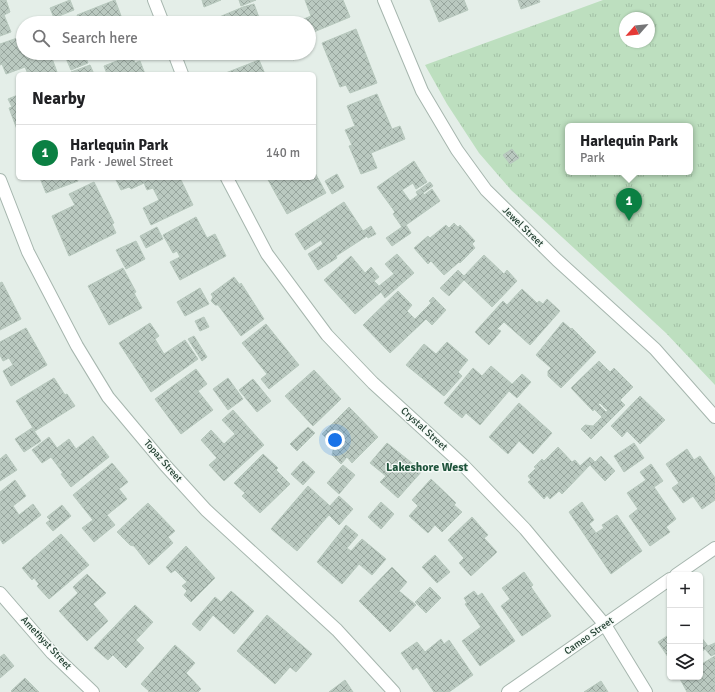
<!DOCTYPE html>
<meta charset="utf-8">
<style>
body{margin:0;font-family:Signika,sans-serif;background:#f2f2f2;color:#202124}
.controls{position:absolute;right:12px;bottom:12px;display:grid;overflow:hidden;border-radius:6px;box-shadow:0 1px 3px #0004}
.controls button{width:36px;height:36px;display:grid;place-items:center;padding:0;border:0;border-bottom:1px solid #e0e0e0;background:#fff;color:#202124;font:20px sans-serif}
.compass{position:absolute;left:619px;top:12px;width:36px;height:36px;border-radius:50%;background:#fff;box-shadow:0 1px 3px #0004;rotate:243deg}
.you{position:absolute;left:335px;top:440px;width:14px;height:14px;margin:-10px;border:3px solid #fff;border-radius:50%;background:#1a73e8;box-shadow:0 0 0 6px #1a73e833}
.badge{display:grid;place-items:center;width:26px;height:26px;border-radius:50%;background:#0b8043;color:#fff;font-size:13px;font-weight:700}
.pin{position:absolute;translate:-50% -33px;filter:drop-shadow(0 1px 2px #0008)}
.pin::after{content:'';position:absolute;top:21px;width:14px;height:12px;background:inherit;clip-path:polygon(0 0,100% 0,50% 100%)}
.popup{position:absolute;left:565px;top:123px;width:128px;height:52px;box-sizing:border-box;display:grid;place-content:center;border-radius:6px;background:#fff;filter:drop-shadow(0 1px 3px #0005);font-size:13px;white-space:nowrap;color:#757577}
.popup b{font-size:15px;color:#202124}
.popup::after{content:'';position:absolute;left:50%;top:100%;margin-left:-8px;border:8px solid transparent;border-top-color:#fff}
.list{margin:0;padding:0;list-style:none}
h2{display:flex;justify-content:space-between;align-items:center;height:52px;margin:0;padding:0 16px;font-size:17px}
h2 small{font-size:13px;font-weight:400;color:#757577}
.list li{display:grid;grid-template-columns:26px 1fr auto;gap:12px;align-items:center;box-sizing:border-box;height:56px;padding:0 16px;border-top:1px solid #e0e0e0}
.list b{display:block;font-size:15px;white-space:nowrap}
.list p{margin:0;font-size:13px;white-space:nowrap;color:#757577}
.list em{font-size:13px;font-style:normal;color:#757577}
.icon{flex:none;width:22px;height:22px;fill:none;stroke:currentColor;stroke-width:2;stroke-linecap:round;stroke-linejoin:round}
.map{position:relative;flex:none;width:715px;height:692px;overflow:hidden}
.search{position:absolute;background:#fff;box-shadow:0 1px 3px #0004;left:16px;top:16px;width:300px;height:44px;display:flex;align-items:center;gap:10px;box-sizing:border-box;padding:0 14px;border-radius:22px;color:#757577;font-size:15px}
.panel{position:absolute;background:#fff;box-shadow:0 1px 3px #0004;left:16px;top:72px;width:300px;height:108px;border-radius:6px}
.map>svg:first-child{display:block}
.park{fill:url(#park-tufts);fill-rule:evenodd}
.building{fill:url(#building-cross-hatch);stroke:#b7c8bd;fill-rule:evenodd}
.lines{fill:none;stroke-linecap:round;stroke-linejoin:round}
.minor-casing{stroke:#a6b6ae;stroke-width:14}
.minor{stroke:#fff;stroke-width:12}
.labels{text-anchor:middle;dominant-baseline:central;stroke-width:3;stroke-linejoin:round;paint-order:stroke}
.street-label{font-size:10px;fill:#234032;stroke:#f5faf7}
.quarter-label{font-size:12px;font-weight:bold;fill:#1e533b;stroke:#f5faf7}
</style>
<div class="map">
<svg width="715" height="692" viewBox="0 0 715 692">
<defs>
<pattern id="park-tufts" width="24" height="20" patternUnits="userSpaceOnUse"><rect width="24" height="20" fill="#bddfbf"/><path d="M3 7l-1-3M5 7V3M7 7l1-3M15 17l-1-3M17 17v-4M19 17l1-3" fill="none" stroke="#a2c0a5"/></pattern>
<pattern id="building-cross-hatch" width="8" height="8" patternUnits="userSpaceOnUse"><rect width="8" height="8" fill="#bac9c0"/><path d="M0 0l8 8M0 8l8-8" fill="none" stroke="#97a59d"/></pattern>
</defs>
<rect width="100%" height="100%" fill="#e4eee8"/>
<path class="park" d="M 603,0 L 715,0 L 715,385 L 666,333 L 511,190 L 479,153 L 447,104 L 425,65 ZM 625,18 L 649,18 L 649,42 L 625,42 ZM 568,126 L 690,126 L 690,172 L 568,172 Z"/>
<path class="building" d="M 0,0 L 6,0 L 10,12 L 4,15 L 11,32 L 0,36 Z
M 70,0 L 74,10 L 54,18 L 50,8 Z
M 115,0 L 123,21 L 119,23 L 80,23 L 77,15 Z
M 202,0 L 221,0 L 204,7 Z
M 239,0 L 256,0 L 241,6 Z
M 305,0 L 343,0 L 350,17 L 309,34 L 309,23 L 300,23 L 299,21 L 311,16 Z
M 430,0 L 464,0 L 468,10 L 439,22 Z
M 518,0 L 539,0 L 540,2 L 521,9 Z
M 254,4 L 261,23 L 205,23 L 243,7 Z
M 356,29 L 377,83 L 350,93 L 346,85 L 340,87 L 322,43 Z
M 23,36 L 23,53 L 50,53 L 57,72 L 52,74 L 28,74 L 25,67 L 6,74 L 2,64 L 0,65 L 0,44 Z
M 71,53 L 84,53 L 88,63 L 71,70 L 65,56 Z
M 216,53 L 228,53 L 218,57 Z
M 256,53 L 266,53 L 257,56 Z
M 291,53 L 305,53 L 306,55 L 293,60 Z
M 132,55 L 135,63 L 140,61 L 145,74 L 107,74 L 104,66 Z
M 259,60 L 265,74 L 223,74 Z
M 90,65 L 94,74 L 71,74 L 71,72 Z
M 377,94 L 392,129 L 400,126 L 405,139 L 371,153 L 377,168 L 361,174 L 349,146 L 352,145 L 345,130 L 355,126 L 347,106 Z
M 18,95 L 18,132 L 9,108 L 12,107 L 8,99 Z
M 512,149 L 519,158 L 510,164 L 503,155 Z
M 414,161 L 427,182 L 416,189 L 413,183 L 402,190 L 410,201 L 418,195 L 416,192 L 430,182 L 433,186 L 423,193 L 424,195 L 432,189 L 440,201 L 406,225 L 411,233 L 392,246 L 386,238 L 402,227 L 393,214 L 395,212 L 377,187 Z
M 314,171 L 326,193 L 287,214 L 267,178 L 314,178 Z
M 337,174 L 344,187 L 332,194 L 325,181 Z
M 40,178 L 77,178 L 78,181 L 46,193 Z
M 115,178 L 180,178 L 193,205 L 151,225 L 143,208 L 159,200 L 153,188 L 147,190 L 144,183 L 131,189 L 129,187 L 121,190 Z
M 94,182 L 114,223 L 112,224 L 116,233 L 69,256 L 52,216 L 75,205 L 69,194 Z
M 344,202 L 363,231 L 371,226 L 376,234 L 368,238 L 367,236 L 336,256 L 337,258 L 318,270 L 308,254 L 323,244 L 321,240 L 305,250 L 295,234 Z
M 196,217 L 207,238 L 215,234 L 226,256 L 180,280 L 170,262 L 180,257 L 177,251 L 173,253 L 163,235 Z
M 454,223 L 458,227 L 460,225 L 475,241 L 472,244 L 475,248 L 460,263 L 459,262 L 444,275 L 431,261 L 428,264 L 414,248 L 428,236 L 430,238 L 446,225 L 449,228 Z
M 157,227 L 163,239 L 146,248 L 140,236 Z
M 136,241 L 145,259 L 126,269 L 116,250 Z
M 397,254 L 414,273 L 385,298 L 381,292 L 355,314 L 324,280 L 351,256 L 365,273 L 371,267 L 379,277 L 374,281 L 379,286 L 394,274 L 385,264 Z
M 484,255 L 504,274 L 507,270 L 517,281 L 492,307 L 464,280 L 449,296 L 440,288 L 458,270 L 464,276 Z
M 123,268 L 136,292 L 134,293 L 142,308 L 109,325 L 88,286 Z
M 234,277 L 240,285 L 241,283 L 264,319 L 241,336 L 218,305 L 215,305 L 211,301 L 213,297 L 211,294 Z
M 2,282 L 21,319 L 0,330 L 0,283 Z
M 200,288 L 209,304 L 185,316 L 177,302 Z
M 522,289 L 537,303 L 539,301 L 543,304 L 547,299 L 560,311 L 530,345 L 504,322 L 497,329 L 501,331 L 489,345 L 475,332 L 503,301 L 507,305 Z
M 398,291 L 412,305 L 407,311 L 415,319 L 431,303 L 429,301 L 433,297 L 446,310 L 432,325 L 426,319 L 390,353 L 363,325 Z
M 204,317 L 209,327 L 200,331 L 195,321 Z
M 563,322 L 571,329 L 572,328 L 596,352 L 561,388 L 548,376 L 548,371 L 551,368 L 536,355 Z
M 150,323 L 159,336 L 155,339 L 164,354 L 185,340 L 198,359 L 151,392 L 119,343 Z
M 266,324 L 299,365 L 269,389 L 261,379 L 267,374 L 242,343 Z
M 26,328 L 47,365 L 11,386 L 3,371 L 13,365 L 9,358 L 3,361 L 0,355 L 0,342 Z
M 194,336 L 207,357 L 202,361 L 188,339 Z
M 447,342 L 468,360 L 458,372 L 462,376 L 444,396 L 406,365 L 424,344 L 436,354 Z
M 599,361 L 610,372 L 614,368 L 633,387 L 620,400 L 625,405 L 591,439 L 581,429 L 585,425 L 593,426 L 602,417 L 594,409 L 593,411 L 571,388 ZM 600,403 L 608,411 L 606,412 L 598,404 Z
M 491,366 L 512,384 L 522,374 L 531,382 L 517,398 L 509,391 L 480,425 L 466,413 L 462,418 L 444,403 L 473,368 L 482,376 Z
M 196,369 L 207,384 L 198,391 L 213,410 L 181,434 L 155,399 Z
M 314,370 L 341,399 L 313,426 L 285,396 Z
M 54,378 L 65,395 L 67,394 L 75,406 L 35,431 L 16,401 Z
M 228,378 L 243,399 L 228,410 L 213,389 Z
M 253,379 L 271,401 L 257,412 L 239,390 Z
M 640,396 L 665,420 L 640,444 L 627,431 L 622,437 L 611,426 Z
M 519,403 L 552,433 L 533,454 L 519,441 L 508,454 L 489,437 Z
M 349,407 L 378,437 L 352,463 L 347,457 L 341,464 L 332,455 L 334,446 L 322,434 Z
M 233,410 L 264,445 L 224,481 L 209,465 L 217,458 L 201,440 L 211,430 L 224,444 L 235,434 L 222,420 Z
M 308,427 L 315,433 L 297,451 L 290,444 Z
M 32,428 L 41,441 L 24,452 L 15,439 Z
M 93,436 L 109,457 L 71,487 L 61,474 L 63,473 L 51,457 L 42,463 L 32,450 L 49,437 L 57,448 L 69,439 L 76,449 Z
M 387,443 L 422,471 L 398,498 L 380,482 L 386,476 L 370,463 Z
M 634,443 L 644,458 L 624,472 L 614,456 Z
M 558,447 L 572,462 L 575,460 L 580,466 L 590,457 L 595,462 L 601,456 L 615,471 L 605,481 L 590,465 L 562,494 L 559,491 L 550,499 L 547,495 L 544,499 L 528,482 L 531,480 L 528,476 L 536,468 L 534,467 L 542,459 L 544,461 Z
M 687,449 L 694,460 L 700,456 L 715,478 L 715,500 L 702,509 L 693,496 L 683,503 L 672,488 L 679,483 L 666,464 Z
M 6,454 L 17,470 L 0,481 L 0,459 Z
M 263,454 L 278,468 L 276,470 L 290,484 L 260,513 L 242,496 L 245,493 L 234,483 Z
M 303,461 L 315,472 L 303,485 L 291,474 Z
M 112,463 L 128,482 L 119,489 L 127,499 L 107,515 L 115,525 L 94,542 L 82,528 L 93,520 L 73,495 Z
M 651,464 L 663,481 L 654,487 L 676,519 L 666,527 L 670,532 L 650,546 L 629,516 L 638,509 L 627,493 L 646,480 L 640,472 Z
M 343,465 L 355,475 L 339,494 L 327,483 Z
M 431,479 L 456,503 L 454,505 L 462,512 L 442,532 L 435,525 L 428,533 L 409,516 L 418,506 L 412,500 Z
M 15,480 L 26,496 L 13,506 L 19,515 L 33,504 L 41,515 L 3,544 L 0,539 L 0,492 Z
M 308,486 L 330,506 L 339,496 L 353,509 L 339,525 L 329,515 L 297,551 L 271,529 Z
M 381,502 L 394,514 L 381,529 L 368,517 Z
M 582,502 L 594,520 L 589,524 L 596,533 L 604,528 L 602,525 L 617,515 L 642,551 L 611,574 L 569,512 Z
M 148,503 L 175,531 L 168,537 L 173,543 L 149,565 L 134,546 L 130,545 L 117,532 Z
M 62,505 L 71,516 L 53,531 L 46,523 L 50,520 L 47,517 Z
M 472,517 L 488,535 L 484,538 L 497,552 L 471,576 L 459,563 L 464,558 L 448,540 Z
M 346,525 L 358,535 L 347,548 L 351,551 L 362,539 L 386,559 L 372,575 L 359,564 L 342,584 L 317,562 Z
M 61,534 L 89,565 L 49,599 L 37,586 L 39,584 L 34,578 L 32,580 L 22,568 Z
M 186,546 L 215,578 L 191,602 L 184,595 L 187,591 L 182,586 L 187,582 L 175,570 L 171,573 L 166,567 Z
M 435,555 L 450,572 L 437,583 L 422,567 Z
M 392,567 L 407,582 L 399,591 L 416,605 L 390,632 L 359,601 Z
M 524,572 L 533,585 L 531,587 L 551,616 L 522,636 L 501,606 L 510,599 L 502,588 Z
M 87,574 L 106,593 L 93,604 L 108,621 L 87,641 L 59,611 L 78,593 L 73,587 Z
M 430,587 L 441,598 L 426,613 L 415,602 Z
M 231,591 L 254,611 L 234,634 L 213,615 L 200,631 L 192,624 L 215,597 L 221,602 Z
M 474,591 L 478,596 L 482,593 L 515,641 L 480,666 L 462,641 L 481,627 L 465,604 L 467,603 L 464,598 Z
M 135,605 L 153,622 L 136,640 L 144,648 L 126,668 L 113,655 L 108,660 L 94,648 Z
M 267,615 L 312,654 L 296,672 L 290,667 L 275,684 L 237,651 Z
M 670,634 L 670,660 L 658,642 Z
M 701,637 L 708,646 L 715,643 L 715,654 L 711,656 L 705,649 L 700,653 Z
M 441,639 L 444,644 L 449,640 L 473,675 L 449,692 L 434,692 L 417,667 L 413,670 L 401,653 L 417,642 L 425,652 Z
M 175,645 L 195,663 L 186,673 L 201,689 L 198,692 L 148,692 L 149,691 L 141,684 Z
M 4,654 L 14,666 L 0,678 L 0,657 Z
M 715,656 L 715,692 L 687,692 L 679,677 L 700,677 L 700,665 Z
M 25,678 L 39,692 L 12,692 L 11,691 Z
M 345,680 L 353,692 L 329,692 Z
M 601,681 L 608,692 L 584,692 Z"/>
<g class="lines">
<g class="minor-casing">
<path id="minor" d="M 154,0 L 163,23
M 384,0 L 422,91 L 457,150 L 486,190 L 557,260 L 655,349 L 715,417
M 174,53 L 182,74
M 227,178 L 267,254 L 327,335 L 373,383 L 464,466 L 525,529 L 605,625 L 646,692
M 0,180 L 28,252 L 77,346 L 108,397 L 165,465 L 206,510 L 337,630 L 394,692
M 676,575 L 715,548
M 0,593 L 52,653 L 93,692
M 508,692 L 670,579"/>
</g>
<use href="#minor" class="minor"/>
</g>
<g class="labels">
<g class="street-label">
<text transform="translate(523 227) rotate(44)">Jewel Street</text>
<text transform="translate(424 429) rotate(42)">Crystal Street</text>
<text transform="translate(163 461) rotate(49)">Topaz Street</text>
<text transform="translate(589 636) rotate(-35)">Cameo Street</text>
<text transform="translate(46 643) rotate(47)">Amethyst Street</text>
</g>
<g class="quarter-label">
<text x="427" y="467">Lakeshore West</text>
</g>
</g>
</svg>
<div class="controls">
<button>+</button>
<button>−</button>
<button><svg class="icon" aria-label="layers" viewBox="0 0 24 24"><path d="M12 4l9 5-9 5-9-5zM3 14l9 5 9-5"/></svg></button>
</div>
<svg class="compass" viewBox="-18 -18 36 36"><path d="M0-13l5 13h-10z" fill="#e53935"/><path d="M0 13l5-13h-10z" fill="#757577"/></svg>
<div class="you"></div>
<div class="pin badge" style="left:629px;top:221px">1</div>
<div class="popup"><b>Harlequin Park</b>Park</div>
<div class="search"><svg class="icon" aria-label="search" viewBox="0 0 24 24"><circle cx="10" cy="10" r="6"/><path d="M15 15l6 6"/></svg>Search here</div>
<section class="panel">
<h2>Nearby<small></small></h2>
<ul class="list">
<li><span class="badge">1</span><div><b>Harlequin Park</b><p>Park · Jewel Street</p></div><em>140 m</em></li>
</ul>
</section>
</div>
